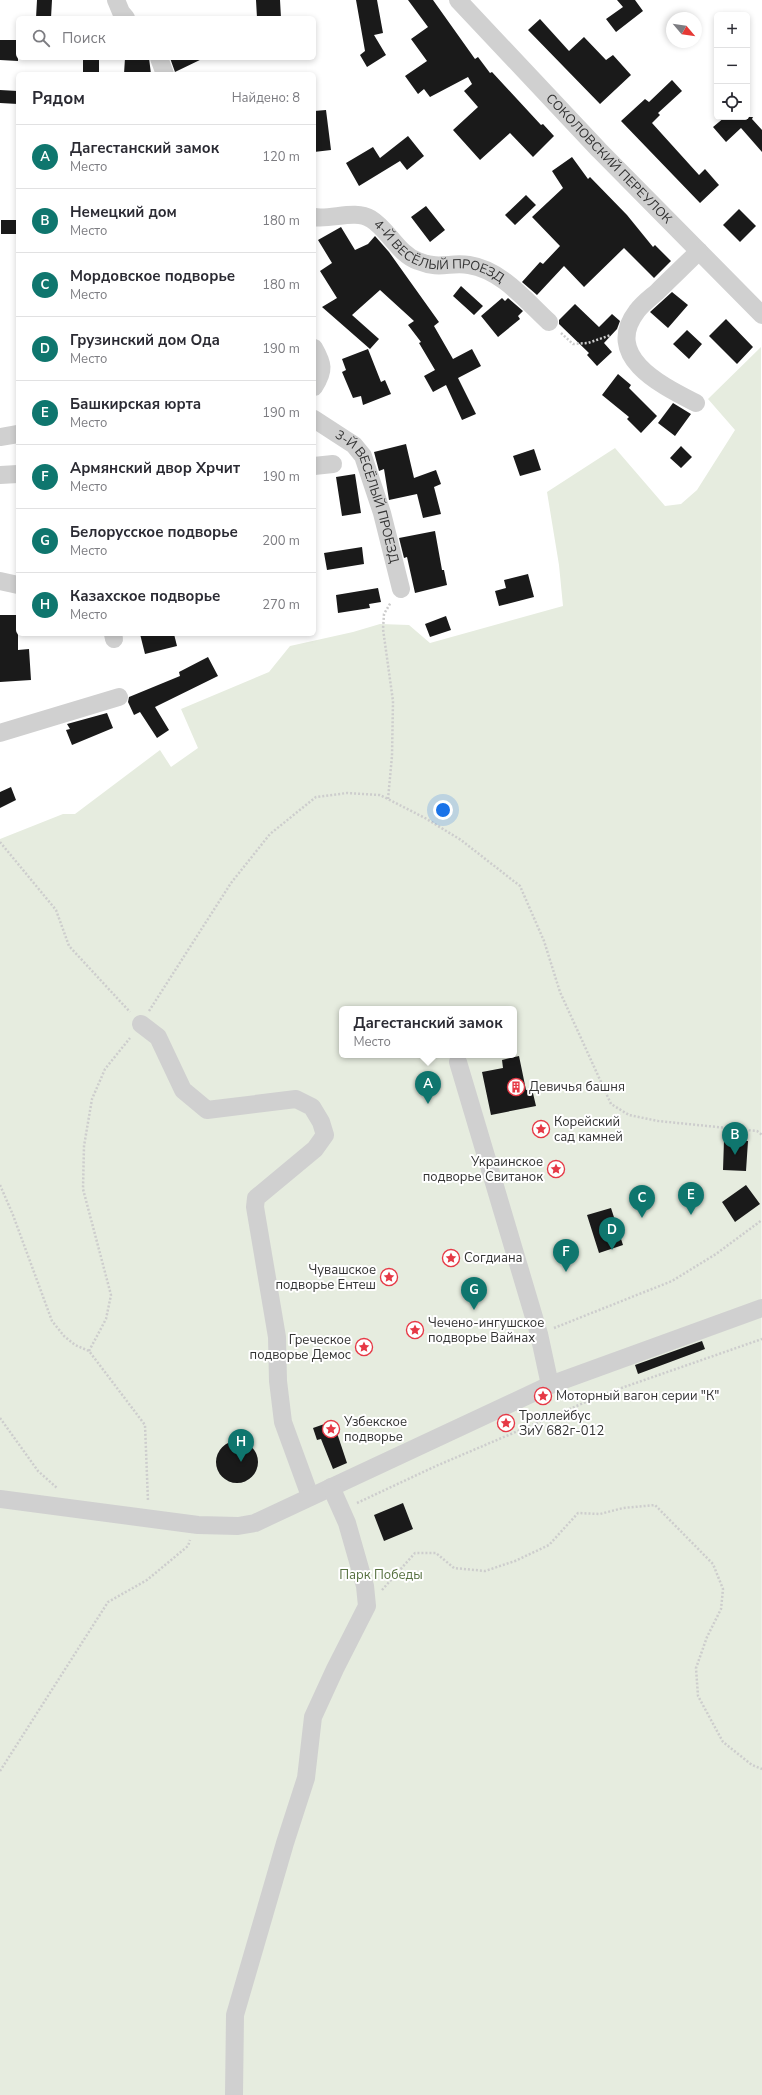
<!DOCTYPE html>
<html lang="ru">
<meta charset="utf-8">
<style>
body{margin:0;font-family:"Nunito Sans",sans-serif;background:#f7f7f7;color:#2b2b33}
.controls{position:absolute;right:12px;top:12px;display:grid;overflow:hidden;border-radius:6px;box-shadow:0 2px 6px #0003}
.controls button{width:36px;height:36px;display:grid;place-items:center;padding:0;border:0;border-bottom:1px solid #e1e1e2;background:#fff;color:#2b2b33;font:20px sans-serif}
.compass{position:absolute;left:666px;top:12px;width:36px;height:36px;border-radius:50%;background:#fff;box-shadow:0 2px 6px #0003;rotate:119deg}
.you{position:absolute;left:443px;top:810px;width:14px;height:14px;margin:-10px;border:3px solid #fff;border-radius:50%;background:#1a73e8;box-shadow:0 0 0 6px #1a73e833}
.badge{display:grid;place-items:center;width:26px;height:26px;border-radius:50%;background:#0f766e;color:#fff;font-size:13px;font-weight:700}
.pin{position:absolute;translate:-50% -33px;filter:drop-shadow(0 1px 2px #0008)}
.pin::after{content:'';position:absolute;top:21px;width:14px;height:12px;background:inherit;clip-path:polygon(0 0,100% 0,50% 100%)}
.popup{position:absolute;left:339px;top:1006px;width:178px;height:52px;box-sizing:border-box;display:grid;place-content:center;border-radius:6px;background:#fff;filter:drop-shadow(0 1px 3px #0005);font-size:13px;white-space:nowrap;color:#7c7c81}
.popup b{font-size:15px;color:#2b2b33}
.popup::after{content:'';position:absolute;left:50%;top:100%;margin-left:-8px;border:8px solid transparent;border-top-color:#fff}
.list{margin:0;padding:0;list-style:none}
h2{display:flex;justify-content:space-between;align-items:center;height:52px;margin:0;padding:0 16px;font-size:17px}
h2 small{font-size:13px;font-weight:400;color:#7c7c81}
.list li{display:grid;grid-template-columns:26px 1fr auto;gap:12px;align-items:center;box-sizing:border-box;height:64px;padding:0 16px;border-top:1px solid #e1e1e2}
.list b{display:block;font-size:15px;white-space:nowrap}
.list p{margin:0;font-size:13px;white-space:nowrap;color:#7c7c81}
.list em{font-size:13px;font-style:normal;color:#7c7c81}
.icon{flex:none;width:22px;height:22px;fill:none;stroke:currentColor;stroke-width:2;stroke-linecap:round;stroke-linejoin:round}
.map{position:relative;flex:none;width:762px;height:2095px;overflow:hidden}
.search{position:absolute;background:#fff;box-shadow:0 2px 6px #0003;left:16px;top:16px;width:300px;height:44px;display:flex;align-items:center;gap:10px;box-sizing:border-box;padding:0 14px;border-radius:6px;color:#7c7c81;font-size:15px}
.panel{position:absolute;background:#fff;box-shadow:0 2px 6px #0003;left:16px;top:72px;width:300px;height:564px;border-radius:6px}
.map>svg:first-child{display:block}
.green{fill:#e6ecdf;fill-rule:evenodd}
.building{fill:#1a1a1a}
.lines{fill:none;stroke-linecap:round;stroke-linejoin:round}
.path{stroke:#cdcdcd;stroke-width:2.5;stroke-dasharray:2 2;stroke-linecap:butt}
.minor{stroke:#d0d0d0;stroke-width:18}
.labels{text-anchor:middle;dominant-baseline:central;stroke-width:4;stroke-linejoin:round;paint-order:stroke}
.street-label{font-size:13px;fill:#333;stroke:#fff}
.poi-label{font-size:13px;fill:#333;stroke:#fff;text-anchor:start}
.park-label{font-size:13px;fill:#56703f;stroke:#fff}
</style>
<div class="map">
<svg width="762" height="2095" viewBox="0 0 762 2095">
<rect width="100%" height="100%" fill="#fff"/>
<path class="green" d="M 761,347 L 762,2095 L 0,2095 L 0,839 L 63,814 L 75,814 L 160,750 L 171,767 L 198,748 L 181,709 L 269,672 L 290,646 L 353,632 L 380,624 L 409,625 L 430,643 L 563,606 L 559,565 L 547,492 L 615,448 L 665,506 L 681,504 L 697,490 L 735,430 L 708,399 ZM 342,1009 L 514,1009 L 514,1055 L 342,1055 Z"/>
<path class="building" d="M 37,0 L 52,0 L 51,18 L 36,18 Z
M 256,0 L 280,0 L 281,18 L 257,18 Z
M 356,0 L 377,0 L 383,33 L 374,35 L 386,55 L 367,67 L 360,55 L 365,51 Z
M 408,0 L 433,0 L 475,59 L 478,57 L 490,73 L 492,72 L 541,125 L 543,124 L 554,136 L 533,157 L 510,133 L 480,160 L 453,130 L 478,107 L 464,91 L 472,84 L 468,77 L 430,97 L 424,89 L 418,94 L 405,76 L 427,61 L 411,39 L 428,27 Z
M 617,0 L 635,0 L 643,11 L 616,32 L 606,19 L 623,7 Z
M 540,19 L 569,51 L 584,37 L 606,60 L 613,55 L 631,75 L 600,104 L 528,30 Z
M 0,40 L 18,40 L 18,61 L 0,60 Z
M 125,58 L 149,58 L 151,74 L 124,74 Z
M 170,58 L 204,58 L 175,72 Z
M 83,59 L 99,59 L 99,74 L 83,74 Z
M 672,80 L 682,91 L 658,113 L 660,115 L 652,123 L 699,175 L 705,169 L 719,185 L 700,203 L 621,121 L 645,99 L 649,102 Z
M 0,90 L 18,91 L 18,104 L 0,103 Z
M 326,110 L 331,150 L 314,152 L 314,111 Z
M 725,117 L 753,117 L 752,119 L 762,130 L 762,152 L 741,128 L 726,142 L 713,127 Z
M 408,136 L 424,156 L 407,170 L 400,161 L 359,186 L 346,163 L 373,147 L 380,158 Z
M 572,157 L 588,179 L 590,177 L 627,215 L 653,247 L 655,245 L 671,261 L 654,278 L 624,248 L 584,287 L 564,266 L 537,295 L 522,282 L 540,262 L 543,264 L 560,246 L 532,217 L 563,188 L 552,171 Z
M 526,195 L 536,205 L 515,225 L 505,215 Z
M 426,206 L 445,230 L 430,242 L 411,217 Z
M 739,209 L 756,226 L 740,242 L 723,225 Z
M 1,220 L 18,220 L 18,234 L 1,234 Z
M 341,227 L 355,250 L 368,244 L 375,236 L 389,252 L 439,322 L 434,326 L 453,359 L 472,349 L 481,366 L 458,378 L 476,414 L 462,420 L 446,385 L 433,392 L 424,376 L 435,370 L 419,343 L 421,342 L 408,325 L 414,321 L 380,290 L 352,315 L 379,339 L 370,349 L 322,307 L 337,298 L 320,271 L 332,263 L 318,240 Z
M 461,286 L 483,306 L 474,315 L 453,296 Z
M 672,292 L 688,305 L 668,328 L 650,312 Z
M 502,298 L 505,301 L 508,298 L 523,311 L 518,316 L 520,319 L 498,337 L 481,316 Z
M 575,304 L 599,327 L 612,314 L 620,321 L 617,329 L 604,343 L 612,352 L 597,366 L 587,355 L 589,353 L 559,324 L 559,320 Z
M 726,319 L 753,347 L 737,364 L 709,336 Z
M 687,330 L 702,344 L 689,359 L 673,344 Z
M 368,349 L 381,382 L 385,380 L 391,394 L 363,405 L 361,396 L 353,398 L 342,372 L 346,370 L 342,359 Z
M 618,374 L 631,385 L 629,388 L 657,416 L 641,433 L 627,419 L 629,417 L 602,395 Z
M 673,403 L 691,414 L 675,436 L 658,423 Z
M 406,444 L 414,478 L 436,470 L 441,484 L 434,487 L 441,514 L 423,518 L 417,494 L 389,500 L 384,469 L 379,471 L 374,452 Z
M 681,446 L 692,457 L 681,468 L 670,458 Z
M 534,449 L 541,470 L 520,476 L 513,456 Z
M 355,474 L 361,513 L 342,516 L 336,477 Z
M 435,531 L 442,570 L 444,570 L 447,585 L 415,593 L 407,557 L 404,558 L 399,538 Z
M 362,547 L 364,564 L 327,570 L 324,553 Z
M 528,574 L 534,597 L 499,606 L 495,591 L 506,588 L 504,580 Z
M 378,588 L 381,602 L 369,604 L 370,608 L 338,613 L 336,595 Z
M 0,615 L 18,615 L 18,650 L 29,649 L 31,680 L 0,682 Z
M 446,616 L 451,630 L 430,637 L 425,624 Z
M 140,634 L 174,634 L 177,646 L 145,654 Z
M 208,657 L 218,676 L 155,707 L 169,730 L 157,738 L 140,712 L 134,715 L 128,702 L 129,697 L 180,676 L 179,672 Z
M 107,713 L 113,728 L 72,745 L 66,730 L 70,729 L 67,724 Z
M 11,787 L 16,800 L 0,808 L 0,792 Z
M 519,1056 L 526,1090 L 532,1089 L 536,1106 L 491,1115 L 482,1072 L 503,1068 L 502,1060 Z
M 724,1140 L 748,1141 L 746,1171 L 723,1170 Z
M 746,1185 L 760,1204 L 735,1222 L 722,1202 Z
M 611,1208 L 623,1245 L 599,1253 L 587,1215 Z
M 702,1341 L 705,1349 L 638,1374 L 635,1365 Z
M 333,1421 L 347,1463 L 333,1469 L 321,1439 L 317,1440 L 313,1428 Z
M216 1462a21 21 0 1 1 42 0a21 21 0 1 1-42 0Z
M 403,1503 L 413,1529 L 384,1541 L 374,1515 Z"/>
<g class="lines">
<path class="path" d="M 561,333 L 573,344 L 588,343 L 611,335
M 388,799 L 392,756 L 393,701 L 383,629 L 384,614 L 391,602
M 0,842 L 56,910 L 69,946 L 130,1012
M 149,1011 L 231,883 L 270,834 L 316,797 L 347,793 L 380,795 L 425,818 L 461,840 L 520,886 L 544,941 L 560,992 L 611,1104 L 629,1115 L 658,1121 L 757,1131 L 762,1135
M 0,1185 L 13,1215 L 52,1321 L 64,1336 L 75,1345 L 89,1351 L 145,1425 L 148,1501
M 554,1328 L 672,1281 L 716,1254 L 762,1220
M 89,1351 L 106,1319 L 111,1295 L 83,1189 L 84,1146 L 92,1099 L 105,1069 L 130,1038
M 0,1418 L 38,1471 L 57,1488
M 357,1503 L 436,1466 L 607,1393 L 762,1339
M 382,1590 L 415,1553 L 436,1553 L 454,1568 L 485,1571 L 515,1561 L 549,1545 L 578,1513 L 600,1514 L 623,1508 L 655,1505 L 713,1564 L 723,1589 L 721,1609 L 707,1637 L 696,1668 L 698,1696 L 723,1742 L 752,1765 L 762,1769
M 0,1771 L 108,1602 L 147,1580 L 188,1546 L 190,1540"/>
<g class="minor">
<path d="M 116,0 L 121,12 L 126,18"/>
<path id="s1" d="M 458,0 L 599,150 L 762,315"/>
<path d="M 159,58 L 165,74"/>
<path id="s2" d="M 314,217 C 332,220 355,209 371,219 C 388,229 398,254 418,261 C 440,270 449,262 469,265 C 502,270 526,301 549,322"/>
<path d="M 314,348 C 323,364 325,370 314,387"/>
<path d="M 696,403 C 663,386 602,357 637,311 C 642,304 650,298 657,292 C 671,278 685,265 699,251"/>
<path id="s3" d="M 314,419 L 354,445 L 363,456 L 382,513 L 401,589"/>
<path d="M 0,437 L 18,434"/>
<path d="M 314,466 L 333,464"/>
<path d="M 0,475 L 18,474"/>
<path d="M 0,581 L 18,585"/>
<path d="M 113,634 L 114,639"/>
<path d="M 0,733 L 119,697"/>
<path d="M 141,1024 L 158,1037 L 183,1090 L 207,1110 L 296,1099 L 312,1107 L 321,1122 L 325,1135 L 315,1149 L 256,1198 L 255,1207 L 277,1337 L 278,1381 L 283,1422 L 310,1496"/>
<path d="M 458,1062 L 539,1334 L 550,1385"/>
<path d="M 0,1499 L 198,1525 L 238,1526 L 255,1523 L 550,1385 L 762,1308"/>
<path d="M 234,2095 L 235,2015 L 285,1843 L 306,1778 L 313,1717 L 335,1669 L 367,1606 L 365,1586 L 347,1523 L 331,1487"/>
</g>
</g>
<defs>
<g id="building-ring" transform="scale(0.9)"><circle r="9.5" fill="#fff" stroke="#e63946" stroke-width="1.5"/><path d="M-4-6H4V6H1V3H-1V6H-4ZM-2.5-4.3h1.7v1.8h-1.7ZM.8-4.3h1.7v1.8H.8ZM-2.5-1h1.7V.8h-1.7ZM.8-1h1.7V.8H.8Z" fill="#e63946"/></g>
<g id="sight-ring" transform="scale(0.9)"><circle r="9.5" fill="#fff" stroke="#e63946" stroke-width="1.5"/><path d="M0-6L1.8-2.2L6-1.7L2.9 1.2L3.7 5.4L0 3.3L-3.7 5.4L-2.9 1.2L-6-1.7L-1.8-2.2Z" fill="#e63946"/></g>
</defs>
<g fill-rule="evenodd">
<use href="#building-ring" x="516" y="1087"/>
<use href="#sight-ring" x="541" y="1129"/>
<use href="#sight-ring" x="556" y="1169"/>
<use href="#sight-ring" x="451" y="1258"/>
<use href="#sight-ring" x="389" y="1277"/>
<use href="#sight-ring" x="415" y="1330"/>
<use href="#sight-ring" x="364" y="1347"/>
<use href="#sight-ring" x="543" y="1396"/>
<use href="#sight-ring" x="506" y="1423"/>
<use href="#sight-ring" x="331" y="1429"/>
</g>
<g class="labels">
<g class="street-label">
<text stroke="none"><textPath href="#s1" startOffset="219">СОКОЛОВСКИЙ ПЕРЕУЛОК</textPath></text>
<text stroke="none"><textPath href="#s2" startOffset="137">4-Й ВЕСЁЛЫЙ ПРОЕЗД</textPath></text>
<text stroke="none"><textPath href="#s3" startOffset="100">3-Й ВЕСЁЛЫЙ ПРОЕЗД</textPath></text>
</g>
<g class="poi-label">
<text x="529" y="1087">Девичья башня</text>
<text x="554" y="1122">Корейский<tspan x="554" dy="15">сад камней</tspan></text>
<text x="543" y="1162" text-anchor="end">Украинское<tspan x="543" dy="15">подворье Свитанок</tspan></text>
<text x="464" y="1258">Согдиана</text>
<text x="376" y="1270" text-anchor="end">Чувашское<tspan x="376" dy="15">подворье Ентеш</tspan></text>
<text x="428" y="1323">Чечено-ингушское<tspan x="428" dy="15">подворье Вайнах</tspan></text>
<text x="351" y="1340" text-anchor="end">Греческое<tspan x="351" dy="15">подворье Демос</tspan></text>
<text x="556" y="1396">Моторный вагон серии "К"</text>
<text x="519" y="1416">Троллейбус<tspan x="519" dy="15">ЗиУ 682г-012</tspan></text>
<text x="344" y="1422">Узбекское<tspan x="344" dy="15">подворье</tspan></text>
</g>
<g class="park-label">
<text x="381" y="1575">Парк Победы</text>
</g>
</g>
</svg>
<div class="controls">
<button>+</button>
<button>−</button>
<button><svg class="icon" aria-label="locate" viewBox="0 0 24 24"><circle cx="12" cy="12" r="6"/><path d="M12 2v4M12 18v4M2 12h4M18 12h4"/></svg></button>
</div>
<svg class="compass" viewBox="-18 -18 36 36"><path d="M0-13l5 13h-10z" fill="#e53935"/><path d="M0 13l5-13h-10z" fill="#7c7c81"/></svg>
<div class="you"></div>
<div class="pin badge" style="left:428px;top:1104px">A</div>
<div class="popup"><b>Дагестанский замок</b>Место</div>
<div class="pin badge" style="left:735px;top:1155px">B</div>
<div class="pin badge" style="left:642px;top:1218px">C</div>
<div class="pin badge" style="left:612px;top:1250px">D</div>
<div class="pin badge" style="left:691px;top:1215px">E</div>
<div class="pin badge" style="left:566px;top:1272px">F</div>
<div class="pin badge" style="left:474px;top:1310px">G</div>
<div class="pin badge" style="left:241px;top:1462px">H</div>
<div class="search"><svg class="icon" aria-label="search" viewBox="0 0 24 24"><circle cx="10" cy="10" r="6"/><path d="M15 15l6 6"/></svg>Поиск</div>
<section class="panel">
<h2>Рядом<small>Найдено: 8</small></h2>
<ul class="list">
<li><span class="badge">A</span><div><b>Дагестанский замок</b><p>Место</p></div><em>120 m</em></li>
<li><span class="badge">B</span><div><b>Немецкий дом</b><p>Место</p></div><em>180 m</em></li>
<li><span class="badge">C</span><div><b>Мордовское подворье</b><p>Место</p></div><em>180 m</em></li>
<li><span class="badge">D</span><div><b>Грузинский дом Ода</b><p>Место</p></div><em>190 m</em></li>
<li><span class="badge">E</span><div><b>Башкирская юрта</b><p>Место</p></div><em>190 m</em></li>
<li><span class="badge">F</span><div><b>Армянский двор Хрчит</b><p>Место</p></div><em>190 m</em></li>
<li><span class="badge">G</span><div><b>Белорусское подворье</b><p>Место</p></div><em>200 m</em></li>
<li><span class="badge">H</span><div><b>Казахское подворье</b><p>Место</p></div><em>270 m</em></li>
</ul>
</section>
</div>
